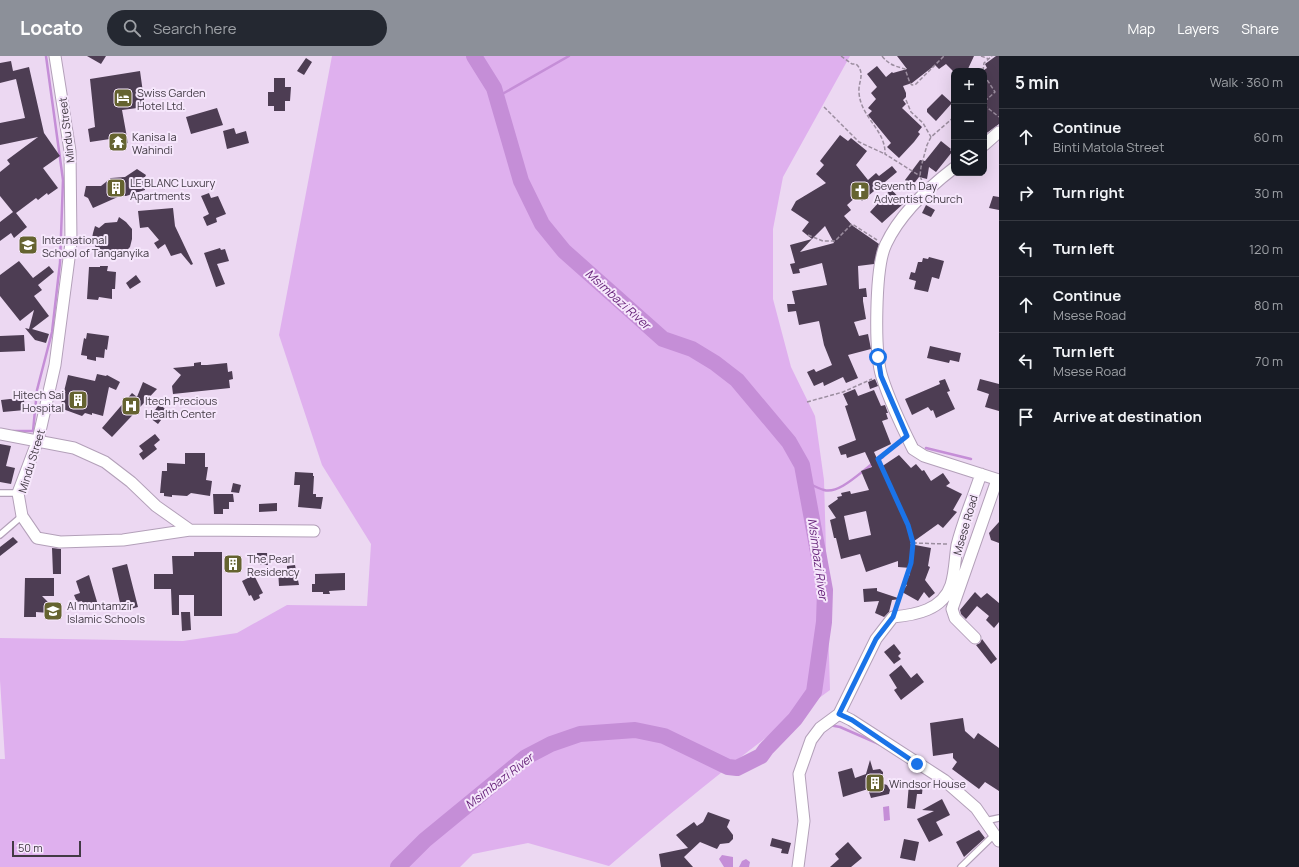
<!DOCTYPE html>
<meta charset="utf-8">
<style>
body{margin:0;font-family:Manrope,sans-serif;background:#242831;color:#f1f3f6}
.controls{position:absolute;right:12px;top:12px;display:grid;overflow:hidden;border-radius:8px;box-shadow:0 4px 16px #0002}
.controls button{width:36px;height:36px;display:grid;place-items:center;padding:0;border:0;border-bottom:1px solid #363941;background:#171b24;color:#f1f3f6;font:20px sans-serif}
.scale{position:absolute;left:12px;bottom:10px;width:69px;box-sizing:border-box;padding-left:4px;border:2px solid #423a44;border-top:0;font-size:11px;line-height:14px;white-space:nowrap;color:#423a44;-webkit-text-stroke:3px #f6e7fc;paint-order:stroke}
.stop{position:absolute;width:12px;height:12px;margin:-9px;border:3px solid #1a73e8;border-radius:50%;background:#fff}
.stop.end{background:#1a73e8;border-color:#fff;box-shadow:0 1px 4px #0008}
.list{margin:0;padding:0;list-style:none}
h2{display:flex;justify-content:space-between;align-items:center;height:52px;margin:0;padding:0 16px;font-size:17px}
h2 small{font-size:13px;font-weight:400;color:#9ea1a6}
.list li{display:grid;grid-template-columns:26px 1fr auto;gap:12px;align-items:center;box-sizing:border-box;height:56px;padding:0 16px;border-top:1px solid #363941}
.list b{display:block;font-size:15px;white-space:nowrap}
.list p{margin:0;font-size:13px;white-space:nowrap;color:#9ea1a6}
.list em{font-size:13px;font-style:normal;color:#9ea1a6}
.icon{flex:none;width:22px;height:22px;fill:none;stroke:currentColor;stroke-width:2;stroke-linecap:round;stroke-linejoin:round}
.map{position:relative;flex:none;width:999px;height:811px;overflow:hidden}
header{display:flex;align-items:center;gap:24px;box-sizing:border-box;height:56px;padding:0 20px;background:#8c9099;color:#fff}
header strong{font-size:19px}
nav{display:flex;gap:22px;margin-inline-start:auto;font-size:14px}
.search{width:280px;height:36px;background:#242831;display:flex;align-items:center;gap:10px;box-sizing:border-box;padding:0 14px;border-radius:22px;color:#9ea1a6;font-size:15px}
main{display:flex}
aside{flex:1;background:#171b24}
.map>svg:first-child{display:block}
.green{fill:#dfb0ee}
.water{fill:#c58ed7}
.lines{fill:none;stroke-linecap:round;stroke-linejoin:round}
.stream{stroke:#c58ed7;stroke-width:2.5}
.river{stroke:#c58ed7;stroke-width:16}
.building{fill:#4d3d53;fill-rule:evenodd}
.lane-casing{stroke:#b3a0b9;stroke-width:8}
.street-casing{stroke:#b3a0b9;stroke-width:13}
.path{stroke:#9b8d9f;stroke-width:1.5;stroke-dasharray:4 2;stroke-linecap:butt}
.lane{stroke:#fff;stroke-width:5.5}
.street{stroke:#fff;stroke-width:11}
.route{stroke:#1a73e8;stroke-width:5}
.labels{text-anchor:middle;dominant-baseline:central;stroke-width:4;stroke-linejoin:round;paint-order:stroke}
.poi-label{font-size:11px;fill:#423a44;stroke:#f6e7fc;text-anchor:start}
.street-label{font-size:11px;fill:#423a44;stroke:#f6e7fc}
.water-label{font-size:12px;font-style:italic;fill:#67247a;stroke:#f6e7fc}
</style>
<header>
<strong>Locato</strong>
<div class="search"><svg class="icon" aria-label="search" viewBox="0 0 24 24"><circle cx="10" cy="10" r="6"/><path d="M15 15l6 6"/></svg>Search here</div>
<nav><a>Map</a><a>Layers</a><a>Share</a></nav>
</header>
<main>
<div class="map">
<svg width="999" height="811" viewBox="0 0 999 811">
<rect width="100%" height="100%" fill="#ecd8f2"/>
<path class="green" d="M 332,0 L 850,0 L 783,121 L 773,173 L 773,243 L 791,311 L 815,360 L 824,424 L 830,634 C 754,689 680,748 609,810 L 528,787 L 473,798 L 460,811 L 0,811 L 0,703 L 5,703 L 0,624 L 0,582 L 183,585 L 237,577 L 287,549 L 367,550 L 371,488 L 322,409 L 279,279 Z"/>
<path class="water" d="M 889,750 L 890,764 L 884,765 L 883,751 Z
M 722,799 L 733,801 L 733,811 L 724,811 L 719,803 Z
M 746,803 L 750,806 L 749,811 L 739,811 L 742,805 Z"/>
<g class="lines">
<path class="stream" d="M 497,41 L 569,0
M 13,375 L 33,375 L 37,334 L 52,276 L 60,207 L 63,124 L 46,0
M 926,392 L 971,403
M 807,432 L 810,428 C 814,430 820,433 824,434 C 842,439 866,409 883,401
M 829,669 L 840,671 L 879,688"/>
<path class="river" d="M 398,811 L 425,784 L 526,701 L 551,688 L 580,678 L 635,674 L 664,680 L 728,711 L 737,712 L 761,700 L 766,693 L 795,663 L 814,636 L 824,566 L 825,534 L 802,409 L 789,386 L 737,324 L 715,307 L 692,293 L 663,283 L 564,195 L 542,168 L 521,125 L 494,32 L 474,0"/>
</g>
<path class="building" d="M 87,0 L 106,0 L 101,8 Z
M 897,0 L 974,0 L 967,15 L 953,15 L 946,8 L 939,13 L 935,9 L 912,27 L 903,30 L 906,37 L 906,41 L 903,44 L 906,48 L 902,52 L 922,71 L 918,76 L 920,78 L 914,86 L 899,102 L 887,91 L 891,87 L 868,59 L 872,55 L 868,52 L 876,43 L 871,37 L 877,31 L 867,18 L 877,10 L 886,21 L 892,16 L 893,17 L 907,13 Z
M 996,0 L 999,0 L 999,68 L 984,79 L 984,14 L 987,12 L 985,8 Z
M 306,2 L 312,6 L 304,19 L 297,15 Z
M 11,5 L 13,15 L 29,11 L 44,77 L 60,100 L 43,112 L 58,132 L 48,139 L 47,137 L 38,144 L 36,142 L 16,157 L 27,171 L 14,182 L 11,177 L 0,185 L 0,166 L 13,156 L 0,140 L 0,116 L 10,108 L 7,104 L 38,81 L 0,89 L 0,67 L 25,62 L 16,23 L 0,27 L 0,7 Z
M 140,15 L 145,51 L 122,54 L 128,87 L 112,92 L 110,83 L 90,86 L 88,73 L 95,71 L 90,23 Z
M 274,22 L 285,22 L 285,31 L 291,31 L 290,45 L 285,45 L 285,55 L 274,55 L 274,50 L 268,50 L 268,36 L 274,36 Z
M 942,38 L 952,47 L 936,65 L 927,56 L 927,53 Z
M 217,52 L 223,69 L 191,78 L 186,61 Z
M 234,72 L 236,78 L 246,75 L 249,87 L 227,93 L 223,75 Z
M 840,79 L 848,85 L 851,82 L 867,95 L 856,109 L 868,124 L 876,117 L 879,120 L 892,110 L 897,116 L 862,145 L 857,140 L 847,149 L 851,154 L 844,160 L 853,170 L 879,188 L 874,208 L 858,210 L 859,233 L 866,232 L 867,241 L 863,241 L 863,245 L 866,263 L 854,266 L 859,280 L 868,278 L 871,293 L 848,299 L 858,322 L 846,327 L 843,321 L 824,330 L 823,326 L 814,330 L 807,316 L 814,313 L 816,316 L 832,309 L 824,289 L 819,265 L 799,269 L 796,255 L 788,256 L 787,248 L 795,248 L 792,235 L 827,229 L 822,207 L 799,213 L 800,217 L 793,218 L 790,208 L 795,207 L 790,189 L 812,183 L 802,175 L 809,166 L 791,154 L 796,145 L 826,127 L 816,118 L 824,109 L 820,105 ZM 825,170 L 834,187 L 800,196 L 812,183 Z
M 941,85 L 951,93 L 950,94 L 952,96 L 936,116 L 929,111 L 927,123 L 919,121 L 912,130 L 905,124 L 920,104 L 925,105 Z
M 137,113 L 146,119 L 144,123 L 145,134 L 126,140 L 120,140 L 93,152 L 88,142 L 84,140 L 86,130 L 101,130 L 111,122 L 125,121 Z
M 891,133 L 902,145 L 901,146 L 903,148 L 882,167 L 870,156 Z
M 209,137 L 211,142 L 218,140 L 226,158 L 216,162 L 217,166 L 207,170 L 203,161 L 209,158 L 201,140 Z
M 993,140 L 999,141 L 999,154 L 989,152 Z
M 926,149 L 935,154 L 931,161 L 922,157 Z
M 173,152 L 175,170 L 193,208 L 191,209 L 181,197 L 171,200 L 165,188 L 158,193 L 154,187 L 159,184 L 148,171 L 140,172 L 138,155 Z
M 119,161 L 126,166 L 132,173 L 132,183 L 130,191 L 124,197 L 110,203 L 96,192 L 92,182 L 93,177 L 95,170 L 99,172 L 105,167 L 117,166 Z
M 220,192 L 221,194 L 225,193 L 229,205 L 217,208 L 225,228 L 216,231 L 204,197 Z
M 929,201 L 944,205 L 939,223 L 932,221 L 928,236 L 914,233 L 916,225 L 909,223 L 911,216 L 915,217 L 918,206 L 922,206 L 923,202 L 928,203 Z
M 19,205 L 33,222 L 49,210 L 54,216 L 38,229 L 42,234 L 34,240 L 49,260 L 32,273 L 49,278 L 46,287 L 35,284 L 25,272 L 29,273 L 34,254 L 20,265 L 0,240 L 0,219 Z
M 100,210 L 108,210 L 107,215 L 116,216 L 115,233 L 112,233 L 112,243 L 99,241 L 98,244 L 87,243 L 89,211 L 100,211 Z
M 136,219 L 141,226 L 130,233 L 126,227 Z
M 87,277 L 109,280 L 107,294 L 105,293 L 104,302 L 96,301 L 96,305 L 87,303 L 87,300 L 81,299 L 84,282 L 86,283 Z
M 24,279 L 25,295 L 0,296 L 0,280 Z
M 930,290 L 961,297 L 959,306 L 950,304 L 949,307 L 927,302 Z
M 201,306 L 201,309 L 207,309 L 227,307 L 228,316 L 232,315 L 233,323 L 229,324 L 230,332 L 173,338 L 172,330 L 181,319 L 173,312 L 194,310 L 194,307 Z
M 97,318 L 106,320 L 107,319 L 120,326 L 116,334 L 109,331 L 103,360 L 92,357 L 92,359 L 85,357 L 82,360 L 60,352 L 68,319 L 95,325 Z
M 875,323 L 878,330 L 870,333 L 868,326 Z
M 945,323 L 950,335 L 947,336 L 955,353 L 936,362 L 933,354 L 931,355 L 928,351 L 912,359 L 905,343 L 940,328 L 939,325 Z
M 980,323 L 999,328 L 999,355 L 985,351 L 989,338 L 977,334 Z
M 143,326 L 157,333 L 112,381 L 102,372 L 132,337 L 137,341 Z
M 855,333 L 858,340 L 874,334 L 881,350 L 885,349 L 888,357 L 886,357 L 888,363 L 882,365 L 891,388 L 874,396 L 881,411 L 899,399 L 911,412 L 916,408 L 922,415 L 924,414 L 931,425 L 943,417 L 950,427 L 946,430 L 962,438 L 953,454 L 957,456 L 943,472 L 938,468 L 910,488 L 931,492 L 928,510 L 930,511 L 925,524 L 935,537 L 929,542 L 924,536 L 918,545 L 902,536 L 907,529 L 905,528 L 910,518 L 909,517 L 911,512 L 898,511 L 898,505 L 866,516 L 860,498 L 841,503 L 836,482 L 834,482 L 830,464 L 836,462 L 828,450 L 838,443 L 837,441 L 842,440 L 841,437 L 850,435 L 851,438 L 869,434 L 861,415 L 872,411 L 865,396 L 847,402 L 846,398 L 841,399 L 838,391 L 856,384 L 845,350 L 848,349 L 843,338 ZM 866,455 L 871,479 L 849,484 L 844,460 Z
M 10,343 L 24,344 L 25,354 L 3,356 L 1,344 Z
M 159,348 L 168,355 L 158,368 L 150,362 Z
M 155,378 L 160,384 L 154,389 L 157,393 L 143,404 L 139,398 L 143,395 L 139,390 Z
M 0,388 L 11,390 L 6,410 L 15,412 L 11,428 L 0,426 Z
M 185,397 L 205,397 L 205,411 L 208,411 L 206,424 L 212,425 L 210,440 L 191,437 L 187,440 L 172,439 L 172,441 L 164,440 L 164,437 L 160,437 L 162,415 L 167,415 L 167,407 L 185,408 Z
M 295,416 L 313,417 L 313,420 L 314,420 L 313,438 L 316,438 L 316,441 L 323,441 L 321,453 L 298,451 L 300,429 L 294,429 Z
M 233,427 L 241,429 L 239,437 L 231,436 Z
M 213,438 L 233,438 L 234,446 L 229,446 L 229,453 L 223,453 L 223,458 L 214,458 Z
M 277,447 L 277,455 L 259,456 L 259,448 Z
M 999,466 L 999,487 L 991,484 L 989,477 Z
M 13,481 L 18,486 L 0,500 L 0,491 Z
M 52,492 L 61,493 L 61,518 L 53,518 Z
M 194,496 L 222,496 L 222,560 L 194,560 L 194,539 L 179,539 L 179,559 L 172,559 L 171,533 L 154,533 L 154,518 L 173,518 L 172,500 L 194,500 Z
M 257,497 L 267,497 L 268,509 L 258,509 Z
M 225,501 L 238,501 L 237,516 L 231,515 Z
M 127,508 L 138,551 L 119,556 L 117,548 L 120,547 L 112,512 Z
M 295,509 L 299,529 L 279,530 L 278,514 L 287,513 L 287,510 Z
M 345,517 L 345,534 L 329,535 L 330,538 L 323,538 L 323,536 L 312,536 L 312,528 L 315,528 L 315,518 Z
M 89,519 L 98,549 L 84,553 L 82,545 L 77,546 L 74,539 L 80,537 L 76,525 Z
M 254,519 L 263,537 L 259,539 L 260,542 L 254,545 L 251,539 L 249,540 L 242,525 Z
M 25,522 L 54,522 L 54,540 L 42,540 L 52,550 L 52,554 L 49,557 L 36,556 L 36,561 L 24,561 Z
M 877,532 L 877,535 L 901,543 L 892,544 L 889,556 L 884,561 L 875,557 L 879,545 L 864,546 L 863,533 Z
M 975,536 L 981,542 L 987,537 L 999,547 L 999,566 L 994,572 L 986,564 L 989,560 L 977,550 L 966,563 L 961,558 L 960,554 Z
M 181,556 L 190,556 L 191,574 L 182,575 Z
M 982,583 L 997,603 L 991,608 L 976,589 L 980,587 Z
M 894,588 L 901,597 L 898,600 L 901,603 L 894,608 L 884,596 Z
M 901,609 L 911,622 L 917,617 L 924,626 L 901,644 L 894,634 L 897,632 L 889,619 Z
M 963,662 L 965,675 L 974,683 L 978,677 L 999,692 L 999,735 L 985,726 L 979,733 L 952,713 L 957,706 L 953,702 L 953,697 L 933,700 L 930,667 Z
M 870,704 L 873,714 L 880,713 L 883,716 L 883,719 L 878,726 L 887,729 L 890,734 L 889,738 L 871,742 L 868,733 L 843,741 L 838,716 L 852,712 L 855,722 L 866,718 Z
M 909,727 L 923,728 L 922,738 L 917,738 L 915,753 L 907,752 Z
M 942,743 L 950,759 L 936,766 L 943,779 L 929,786 L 917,763 L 934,755 L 922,754 Z
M 708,756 L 730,764 L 727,771 L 733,779 L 733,783 L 729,787 L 720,788 L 717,793 L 700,786 L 684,801 L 693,811 L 661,811 L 659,798 L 688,792 L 676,779 L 694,766 L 697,770 L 703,766 Z
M 979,774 L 985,782 L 964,801 L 956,786 Z
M 772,782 L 791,787 L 788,798 L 781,797 L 782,793 L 770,790 Z
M 904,783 L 919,786 L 915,805 L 900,802 Z
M 848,786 L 862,802 L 851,811 L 830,811 L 839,803 L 835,798 Z"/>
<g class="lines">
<g class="lane-casing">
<path id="lane" d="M 0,437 L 18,437
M 0,479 L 22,460
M 985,765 L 999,762
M 961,811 L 994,779"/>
</g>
<g class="street-casing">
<path id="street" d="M 55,0 L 70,95 L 71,187 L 55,309 L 38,384 L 18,437 L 22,460 L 37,482 L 60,486 L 123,484 L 190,474 L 314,475
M 984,89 L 999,76
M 954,112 C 928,132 900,158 886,188 C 875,210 874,297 882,321 C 889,343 902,371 913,393 L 924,400 L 999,424
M 0,378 L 74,392 L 105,406 L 131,426 L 156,450 L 190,474
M 975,582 L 955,562 L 952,553 L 997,424
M 839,658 L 876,583 L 893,561 C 915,559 943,554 951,529 C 955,516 955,502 957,489 C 963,465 973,442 981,418
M 798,811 L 804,765 L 799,718 L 811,684 L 820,672 L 839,658 L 851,664 L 944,724 L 976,752 L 999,785"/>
</g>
<path class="path" d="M 841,0 L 852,8 L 856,8 C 866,17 858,26 859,36 C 860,61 886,74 885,98 L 920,120
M 882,0 C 889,9 895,10 905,13 L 910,27 L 912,29 L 916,28 L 944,0
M 981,0 L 989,3
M 983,15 L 984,7 L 992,0
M 984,19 L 995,36 L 984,46
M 906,44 L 911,56 L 923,67 L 931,81
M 984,49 L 999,61
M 824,51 L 859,86 L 885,98
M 922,125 L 920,120 L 921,111 L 927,89 L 931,81 L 954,61
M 808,179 L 823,185 L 835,185 L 852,168 L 877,184
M 807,346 L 843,336 L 872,323
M 913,487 L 947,488
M 896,551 C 902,531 912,511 913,489 C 914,474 885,422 878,403 L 899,388"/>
<use href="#lane" class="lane"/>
<use href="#street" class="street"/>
</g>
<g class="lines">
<path class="route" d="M 878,301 L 881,320 L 907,380 L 878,403 L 908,469 L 913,487 L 911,507 L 893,561 L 876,583 L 839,658 L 852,664 L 917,708"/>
</g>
<defs>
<g id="hotel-square" transform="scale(1)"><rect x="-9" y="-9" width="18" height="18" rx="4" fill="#656330" stroke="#f6e7fc"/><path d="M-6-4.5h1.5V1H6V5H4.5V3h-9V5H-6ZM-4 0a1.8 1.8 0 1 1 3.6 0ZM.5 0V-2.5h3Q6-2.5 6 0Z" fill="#fff"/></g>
<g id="temple-square" transform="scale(1)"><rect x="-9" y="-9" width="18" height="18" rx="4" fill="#656330" stroke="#f6e7fc"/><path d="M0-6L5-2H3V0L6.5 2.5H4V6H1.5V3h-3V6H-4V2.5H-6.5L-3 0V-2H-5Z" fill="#fff"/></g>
<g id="building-square" transform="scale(1)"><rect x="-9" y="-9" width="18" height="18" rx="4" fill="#656330" stroke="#f6e7fc"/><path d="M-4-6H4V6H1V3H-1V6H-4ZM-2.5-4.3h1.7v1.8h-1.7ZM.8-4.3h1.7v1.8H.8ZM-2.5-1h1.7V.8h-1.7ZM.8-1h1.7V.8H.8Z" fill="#fff"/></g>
<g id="church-square" transform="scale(1)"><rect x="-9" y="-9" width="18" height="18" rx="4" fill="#656330" stroke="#f6e7fc"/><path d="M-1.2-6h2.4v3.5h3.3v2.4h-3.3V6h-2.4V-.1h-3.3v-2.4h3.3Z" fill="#fff"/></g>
<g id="school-square" transform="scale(1)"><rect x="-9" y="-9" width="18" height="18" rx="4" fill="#656330" stroke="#f6e7fc"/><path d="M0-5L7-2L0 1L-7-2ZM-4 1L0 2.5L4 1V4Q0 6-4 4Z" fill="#fff"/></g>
<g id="hospital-square" transform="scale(1)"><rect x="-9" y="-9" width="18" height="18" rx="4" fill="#656330" stroke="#f6e7fc"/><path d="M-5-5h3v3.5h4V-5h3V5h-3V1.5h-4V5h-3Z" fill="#fff"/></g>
</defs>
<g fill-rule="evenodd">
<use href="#hotel-square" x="123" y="42"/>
<use href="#temple-square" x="118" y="86"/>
<use href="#building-square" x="116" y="132"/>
<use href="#church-square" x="860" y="135"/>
<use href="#school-square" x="28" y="189"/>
<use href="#building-square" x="78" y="344"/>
<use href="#hospital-square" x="131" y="350"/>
<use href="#building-square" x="233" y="508"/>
<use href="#school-square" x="53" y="555"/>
<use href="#building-square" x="875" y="727"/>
</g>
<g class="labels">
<g class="poi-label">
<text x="137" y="36">Swiss Garden<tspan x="137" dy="13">Hotel Ltd.</tspan></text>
<text x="132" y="80">Kanisa la<tspan x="132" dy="13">Wahindi</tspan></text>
<text x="130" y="126">LE BLANC Luxury<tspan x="130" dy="13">Apartments</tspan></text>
<text x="874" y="129">Seventh Day<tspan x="874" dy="13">Adventist Church</tspan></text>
<text x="42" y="183">International<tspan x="42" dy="13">School of Tanganyika</tspan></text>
<text x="64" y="338" text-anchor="end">Hitech Sai<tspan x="64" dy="13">Hospital</tspan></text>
<text x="145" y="344">Itech Precious<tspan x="145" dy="13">Health Center</tspan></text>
<text x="247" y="502">The Pearl<tspan x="247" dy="13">Residency</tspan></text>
<text x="67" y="549">Al muntamzir<tspan x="67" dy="13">Islamic Schools</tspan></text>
<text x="889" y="727">Windsor House</text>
</g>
<g class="street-label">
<text transform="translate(66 74) rotate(-97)">Mindu Street</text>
<text transform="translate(31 405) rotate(-73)">Mindu Street</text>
<text transform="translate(965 469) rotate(-74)">Msese Road</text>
</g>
<g class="water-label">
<text transform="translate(618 243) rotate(42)">Msimbazi River</text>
<text transform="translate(818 503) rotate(82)">Msimbazi River</text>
<text transform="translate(499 725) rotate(-38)">Msimbazi River</text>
</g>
</g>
</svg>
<div class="controls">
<button>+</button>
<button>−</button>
<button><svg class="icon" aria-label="layers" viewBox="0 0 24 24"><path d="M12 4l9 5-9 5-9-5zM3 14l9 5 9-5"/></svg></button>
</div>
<div class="scale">50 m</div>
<div class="stop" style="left:878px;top:301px"></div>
<div class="stop end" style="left:917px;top:708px"></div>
</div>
<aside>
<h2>5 min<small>Walk · 360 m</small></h2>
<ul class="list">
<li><svg class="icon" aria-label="ahead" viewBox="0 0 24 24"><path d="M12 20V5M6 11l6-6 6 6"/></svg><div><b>Continue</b><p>Binti Matola Street</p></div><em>60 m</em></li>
<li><svg class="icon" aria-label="right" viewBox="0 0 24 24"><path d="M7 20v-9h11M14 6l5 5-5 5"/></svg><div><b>Turn right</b></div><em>30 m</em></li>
<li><svg class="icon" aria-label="left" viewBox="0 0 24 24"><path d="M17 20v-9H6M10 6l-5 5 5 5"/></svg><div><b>Turn left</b></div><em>120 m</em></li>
<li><svg class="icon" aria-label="ahead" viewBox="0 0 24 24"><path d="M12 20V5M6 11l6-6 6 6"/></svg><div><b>Continue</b><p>Msese Road</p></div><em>80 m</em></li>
<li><svg class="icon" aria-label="left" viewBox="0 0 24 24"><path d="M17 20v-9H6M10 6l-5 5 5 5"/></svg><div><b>Turn left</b><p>Msese Road</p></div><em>70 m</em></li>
<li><svg class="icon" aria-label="arrive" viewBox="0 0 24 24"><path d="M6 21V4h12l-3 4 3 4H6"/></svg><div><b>Arrive at destination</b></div></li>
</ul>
</aside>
</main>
